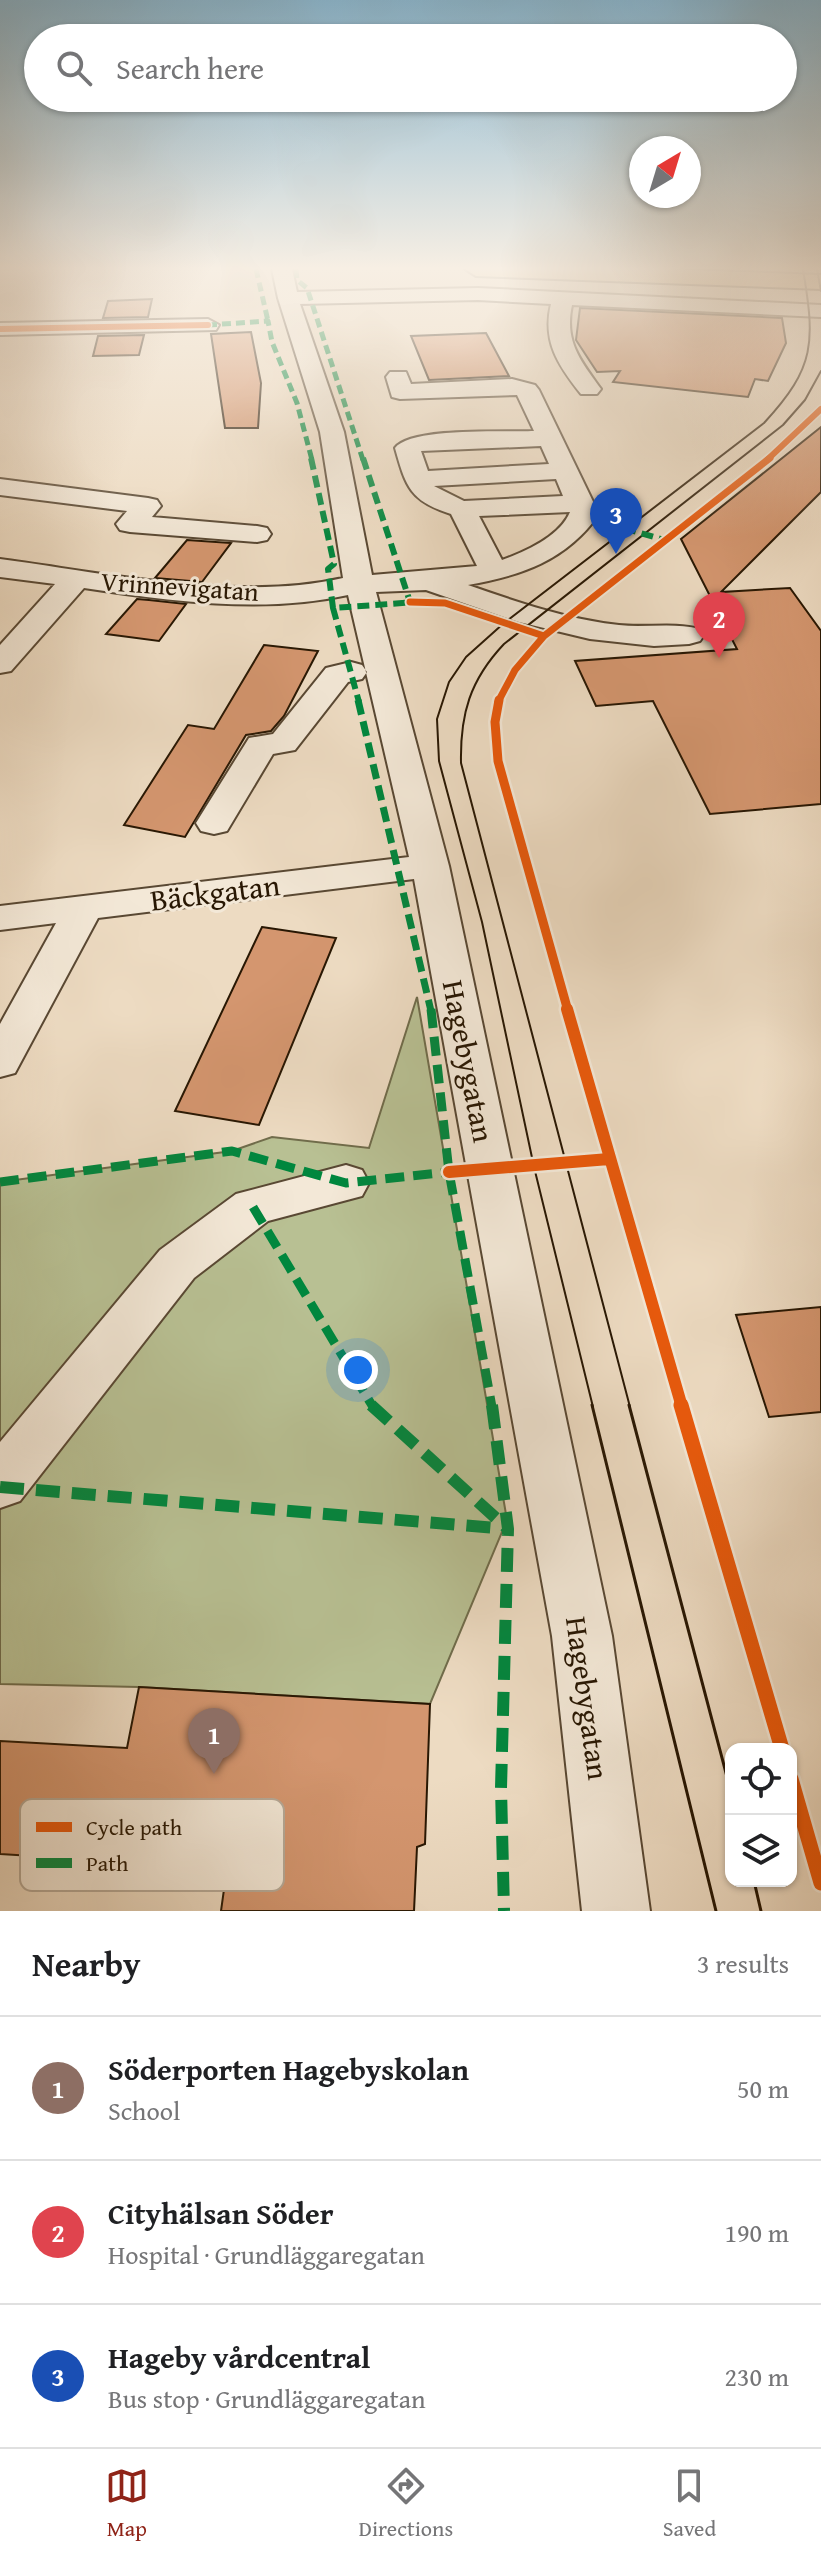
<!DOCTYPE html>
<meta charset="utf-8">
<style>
body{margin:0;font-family:"Gentium Book Plus",serif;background:#f6f6f6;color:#202124}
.controls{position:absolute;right:24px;bottom:24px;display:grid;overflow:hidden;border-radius:16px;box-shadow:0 2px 6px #0004}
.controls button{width:72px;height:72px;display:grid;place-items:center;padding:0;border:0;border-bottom:2px solid #e0e0e0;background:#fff;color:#202124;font:40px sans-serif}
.compass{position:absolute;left:629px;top:136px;width:72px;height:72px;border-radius:50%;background:#fff;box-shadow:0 2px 6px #0004;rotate:38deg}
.you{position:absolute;left:358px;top:1370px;width:28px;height:28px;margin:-20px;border:6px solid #fff;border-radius:50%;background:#1a73e8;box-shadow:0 0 0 12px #1a73e833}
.badge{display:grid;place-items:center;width:52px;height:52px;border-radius:50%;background:#8f2418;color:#fff;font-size:26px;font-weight:700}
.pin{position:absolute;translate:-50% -66px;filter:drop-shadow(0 2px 4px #0008)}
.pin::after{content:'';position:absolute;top:42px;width:28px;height:24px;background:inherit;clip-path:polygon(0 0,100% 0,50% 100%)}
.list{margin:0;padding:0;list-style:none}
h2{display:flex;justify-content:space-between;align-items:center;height:104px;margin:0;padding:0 32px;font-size:34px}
h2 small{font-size:26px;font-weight:400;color:#757577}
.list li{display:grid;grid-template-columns:52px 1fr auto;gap:24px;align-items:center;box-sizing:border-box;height:144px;padding:0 32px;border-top:2px solid #e0e0e0}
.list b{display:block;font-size:30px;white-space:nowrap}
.list p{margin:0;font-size:26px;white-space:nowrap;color:#757577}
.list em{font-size:26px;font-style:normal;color:#757577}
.icon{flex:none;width:44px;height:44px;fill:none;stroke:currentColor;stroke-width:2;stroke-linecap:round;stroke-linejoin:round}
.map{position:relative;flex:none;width:821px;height:1911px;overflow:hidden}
.search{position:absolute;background:#fff;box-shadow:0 2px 6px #0004;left:24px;right:24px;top:24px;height:88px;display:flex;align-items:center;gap:20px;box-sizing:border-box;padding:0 28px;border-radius:44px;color:#757577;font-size:30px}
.sheet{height:536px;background:#fff}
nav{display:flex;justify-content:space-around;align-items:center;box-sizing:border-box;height:112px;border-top:2px solid #e0e0e0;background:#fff;font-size:22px;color:#757577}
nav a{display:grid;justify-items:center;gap:4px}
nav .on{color:#8f2418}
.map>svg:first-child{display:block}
.green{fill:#b8c093;stroke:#706c4b;stroke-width:2}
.building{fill:#d4966f;stroke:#281703;stroke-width:2}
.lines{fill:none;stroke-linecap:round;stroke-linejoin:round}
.minor-casing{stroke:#594833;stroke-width:4}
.highway-casing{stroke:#281703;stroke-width:4}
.minor{fill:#f3e8d7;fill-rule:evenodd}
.highway{fill:#e6be81;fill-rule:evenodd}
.tram-far1{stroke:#281703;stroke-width:2}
.tram{stroke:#281703;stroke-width:3}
.quiet-far4{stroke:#00873e;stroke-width:5;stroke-dasharray:9 5;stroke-linecap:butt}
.quiet-far3{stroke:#00873e;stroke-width:6;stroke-dasharray:12 6;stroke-linecap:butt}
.quiet-far2{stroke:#00873e;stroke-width:7;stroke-dasharray:15 7;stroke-linecap:butt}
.quiet-far1{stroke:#00873e;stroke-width:9;stroke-dasharray:19 9;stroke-linecap:butt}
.quiet{stroke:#00873e;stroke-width:12;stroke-dasharray:24 12;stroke-linecap:butt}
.cycleway-far4-casing{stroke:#f3e8d7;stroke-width:9}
.cycleway-far3-casing{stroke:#f3e8d7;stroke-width:11}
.cycleway-far2-casing{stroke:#f3e8d7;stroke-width:14}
.cycleway-far1-casing{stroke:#f3e8d7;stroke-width:17}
.cycleway-casing{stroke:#f3e8d7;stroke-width:20}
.cycleway-far4{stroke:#e8590c;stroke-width:6}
.cycleway-far3{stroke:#e8590c;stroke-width:7}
.cycleway-far2{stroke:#e8590c;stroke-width:9}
.cycleway-far1{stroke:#e8590c;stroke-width:12}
.cycleway{stroke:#e8590c;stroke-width:15}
.labels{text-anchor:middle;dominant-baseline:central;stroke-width:6;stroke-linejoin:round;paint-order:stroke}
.far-street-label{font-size:26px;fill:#281703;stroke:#f3e8d7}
.street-label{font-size:30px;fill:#281703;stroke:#f3e8d7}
.key{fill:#f3e8d7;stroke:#b6a997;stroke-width:2}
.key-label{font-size:22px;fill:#281703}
</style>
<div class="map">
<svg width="821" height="1911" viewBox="0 0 821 1911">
<rect width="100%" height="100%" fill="#eddbc2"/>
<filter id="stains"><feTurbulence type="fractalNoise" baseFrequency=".0025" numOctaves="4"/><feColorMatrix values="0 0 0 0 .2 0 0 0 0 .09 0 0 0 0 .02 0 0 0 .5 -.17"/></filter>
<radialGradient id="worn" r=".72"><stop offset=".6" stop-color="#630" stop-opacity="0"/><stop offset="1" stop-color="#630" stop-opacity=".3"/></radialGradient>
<path class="green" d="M 417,997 L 507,1520 L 430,1704 L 139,1687 L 0,1684 L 0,1182 L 232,1151 L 272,1137 L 369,1148 Z"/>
<path class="building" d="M 152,299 L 148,317 L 103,318 L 108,301 Z
M 580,308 L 782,318 L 786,343 L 768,381 L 755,379 L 748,397 L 613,382 L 620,371 L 597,372 L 576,340 Z
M 251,332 L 261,383 L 258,428 L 225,428 L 211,334 Z
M 486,333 L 509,376 L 429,380 L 411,336 Z
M 144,335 L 139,355 L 93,356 L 98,336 Z
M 821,427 L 821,492 L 721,592 L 790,588 L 821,631 L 821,804 L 710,814 L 653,701 L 596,706 L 575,661 L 737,649 L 681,539 Z
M 187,540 L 231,543 L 202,582 L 155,578 Z
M 137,599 L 149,600 L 186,604 L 159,641 L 106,634 Z
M 264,645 L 318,651 L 284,716 L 271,731 L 246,735 L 185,837 L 124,825 L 188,725 L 214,729 Z
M 262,927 L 336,938 L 259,1125 L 175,1111 Z
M 821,1307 L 821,1412 L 769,1417 L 736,1315 Z
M 139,1687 L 430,1704 L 425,1844 L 417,1847 L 414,1911 L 221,1911 L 227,1868 L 0,1854 L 0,1741 L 127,1748 Z"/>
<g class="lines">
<g class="minor-casing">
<path id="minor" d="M 272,269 L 292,269 L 297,292 L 478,288 L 821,305 L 821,317 L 572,305 C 564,342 581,361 601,389 L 597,394 L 581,394 C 558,365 542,341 551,304 L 478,300 L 300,304 L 344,432 L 372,575 L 477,566 L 451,514 C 410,501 406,487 395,448 C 410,427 506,432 534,431 L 517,395 L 400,399 L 392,397 L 386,377 L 390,372 L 406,372 L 411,384 L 512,379 L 535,385 L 539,390 L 599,514 C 567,560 521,576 468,585 C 517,602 566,619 619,625 C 645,628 674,622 700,629 L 704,635 L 700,641 L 689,644 L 654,646 L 590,639 L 519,622 L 426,590 L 376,592 L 449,866 L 612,1636 L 650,1911 L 582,1911 L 552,1636 L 414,879 L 98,918 L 15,1073 L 0,1077 L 0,1024 L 56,923 L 0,930 L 0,906 L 409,857 L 348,595 C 263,614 169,601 84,588 L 11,671 L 0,673 L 0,645 L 55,584 L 0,577 L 0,559 C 106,573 238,602 343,578 L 320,432 L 278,298 ZM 541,446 L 549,464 L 428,471 L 421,451 ZM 556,479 L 563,496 L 464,501 L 434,486 ZM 570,512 C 560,536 527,551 502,560 L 479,516 Z
M 208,319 L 219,325 L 216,330 L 0,335 L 0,323 Z
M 0,479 L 148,498 L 157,500 L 161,506 L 152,517 L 257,526 L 267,528 L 271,534 L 267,540 L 257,542 L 130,532 L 120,530 L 116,524 L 127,511 L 0,495 Z
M 351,662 L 362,665 L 367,672 L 362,679 L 348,682 L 295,750 L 273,754 L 227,831 L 214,834 L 201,831 L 196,823 L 249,738 L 273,734 L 326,668 Z
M 346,1165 L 362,1170 L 369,1183 L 362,1196 L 268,1221 L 194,1278 L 20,1501 L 0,1508 L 0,1442 L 160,1250 L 236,1194 Z"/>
</g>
<g class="highway-casing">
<path id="highway" d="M 465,269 L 664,269 L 821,275 L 821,289 L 476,276 Z"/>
</g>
<use href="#minor" class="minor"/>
<use href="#highway" class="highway"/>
<path class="tram-far1" d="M 817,269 L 821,291
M 593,1407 L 534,1167 L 482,922 L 439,761 L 437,719 L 449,682 L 466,657 L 504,623 L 764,423 C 816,367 815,342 803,269
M 630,1407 L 461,763 C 460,714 470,680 504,644 L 783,425 L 805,400 L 821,371"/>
<path class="tram" d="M 592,1405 L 716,1911
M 629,1405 L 731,1792
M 754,1881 L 761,1911"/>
<path class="quiet-far4" d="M 256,269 L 268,321
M 296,269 L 297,280 L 307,288 L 363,460
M 208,325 L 268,321 L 272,342 L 297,403 L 312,460"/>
<path class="quiet-far3" d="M 311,458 L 334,564 L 328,569 L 333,608 L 417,602
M 363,458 L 410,602
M 607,523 L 664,540
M 333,608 L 359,702"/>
<path class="quiet-far2" d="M 358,700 L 431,1011"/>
<path class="quiet-far1" d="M 431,1009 L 449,1172 L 492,1407
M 0,1182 L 232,1151 L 346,1183 L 449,1172
M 253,1207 L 373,1407"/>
<path class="quiet" d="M 371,1405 L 508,1529
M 492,1405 L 508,1529 L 501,1788 L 504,1911
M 0,1487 L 508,1529"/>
<g class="cycleway-far4-casing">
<path id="cycleway-far4" d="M 0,329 L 208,325
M 767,460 L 821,409"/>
</g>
<g class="cycleway-far3-casing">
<path id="cycleway-far3" d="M 410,602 L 445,603 L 544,636
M 498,702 L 515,670 L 544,636 L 770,458"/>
</g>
<g class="cycleway-far2-casing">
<path id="cycleway-far2" d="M 499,700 L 495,722 L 498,761 L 568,1011"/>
</g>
<g class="cycleway-far1-casing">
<path id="cycleway-far1" d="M 567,1009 L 682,1407
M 449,1172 L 609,1159"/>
</g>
<g class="cycleway-casing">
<path id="cycleway" d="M 681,1405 L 782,1749
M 791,1779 L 821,1883"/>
</g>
<use href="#cycleway-far4" class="cycleway-far4"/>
<use href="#cycleway-far3" class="cycleway-far3"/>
<use href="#cycleway-far2" class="cycleway-far2"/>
<use href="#cycleway-far1" class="cycleway-far1"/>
<use href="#cycleway" class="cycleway"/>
</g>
<linearGradient id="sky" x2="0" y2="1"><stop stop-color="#89b7d1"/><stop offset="0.5" stop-color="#f7efe4"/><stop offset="1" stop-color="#f7efe4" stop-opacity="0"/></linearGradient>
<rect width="821" height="537" fill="url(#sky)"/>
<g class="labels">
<g class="far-street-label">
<text transform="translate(180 586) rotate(4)">Vrinnevigatan</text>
</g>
<g class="street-label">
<text transform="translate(215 892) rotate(-7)">Bäckgatan</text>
<text transform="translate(469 1061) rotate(79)">Hagebygatan</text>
<text transform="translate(588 1698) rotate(82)">Hagebygatan</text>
</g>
</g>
<rect x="20" y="1799" width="264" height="92" rx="12" class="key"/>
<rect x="36" y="1822" width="36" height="10" fill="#e8590c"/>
<rect x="36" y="1858" width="36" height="10" fill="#00873e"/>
<g class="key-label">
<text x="86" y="1835">Cycle path</text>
<text x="86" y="1871">Path</text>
</g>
<rect width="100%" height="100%" filter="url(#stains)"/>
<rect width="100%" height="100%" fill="url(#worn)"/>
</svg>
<div class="controls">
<button><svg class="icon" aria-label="locate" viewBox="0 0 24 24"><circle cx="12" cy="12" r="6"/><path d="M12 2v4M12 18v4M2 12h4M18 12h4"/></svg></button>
<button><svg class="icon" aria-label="layers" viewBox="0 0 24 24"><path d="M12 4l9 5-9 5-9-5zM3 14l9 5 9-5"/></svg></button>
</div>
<svg class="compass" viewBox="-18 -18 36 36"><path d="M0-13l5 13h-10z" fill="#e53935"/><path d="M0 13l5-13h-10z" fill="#757577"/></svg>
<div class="you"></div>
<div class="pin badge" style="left:214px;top:1774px;background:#8d6e63">1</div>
<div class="pin badge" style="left:719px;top:658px;background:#e0444e">2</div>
<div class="pin badge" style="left:616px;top:554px;background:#1a4fb4">3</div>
<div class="search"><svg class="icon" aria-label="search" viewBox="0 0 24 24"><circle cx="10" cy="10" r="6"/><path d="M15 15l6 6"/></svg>Search here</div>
</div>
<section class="sheet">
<h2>Nearby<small>3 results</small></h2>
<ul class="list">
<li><span class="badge" style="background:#8d6e63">1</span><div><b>Söderporten Hagebyskolan</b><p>School</p></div><em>50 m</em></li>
<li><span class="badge" style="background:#e0444e">2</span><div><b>Cityhälsan Söder</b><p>Hospital · Grundläggaregatan</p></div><em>190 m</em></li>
<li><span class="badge" style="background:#1a4fb4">3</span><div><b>Hageby vårdcentral</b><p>Bus stop · Grundläggaregatan</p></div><em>230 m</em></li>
</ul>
</section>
<nav>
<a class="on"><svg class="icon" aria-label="map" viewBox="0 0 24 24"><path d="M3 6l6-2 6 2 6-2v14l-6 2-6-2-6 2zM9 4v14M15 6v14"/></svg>Map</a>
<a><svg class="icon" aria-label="directions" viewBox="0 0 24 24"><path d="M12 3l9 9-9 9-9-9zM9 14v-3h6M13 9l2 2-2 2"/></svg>Directions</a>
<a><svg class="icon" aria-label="saved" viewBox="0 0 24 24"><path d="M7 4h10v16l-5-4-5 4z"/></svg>Saved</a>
</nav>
